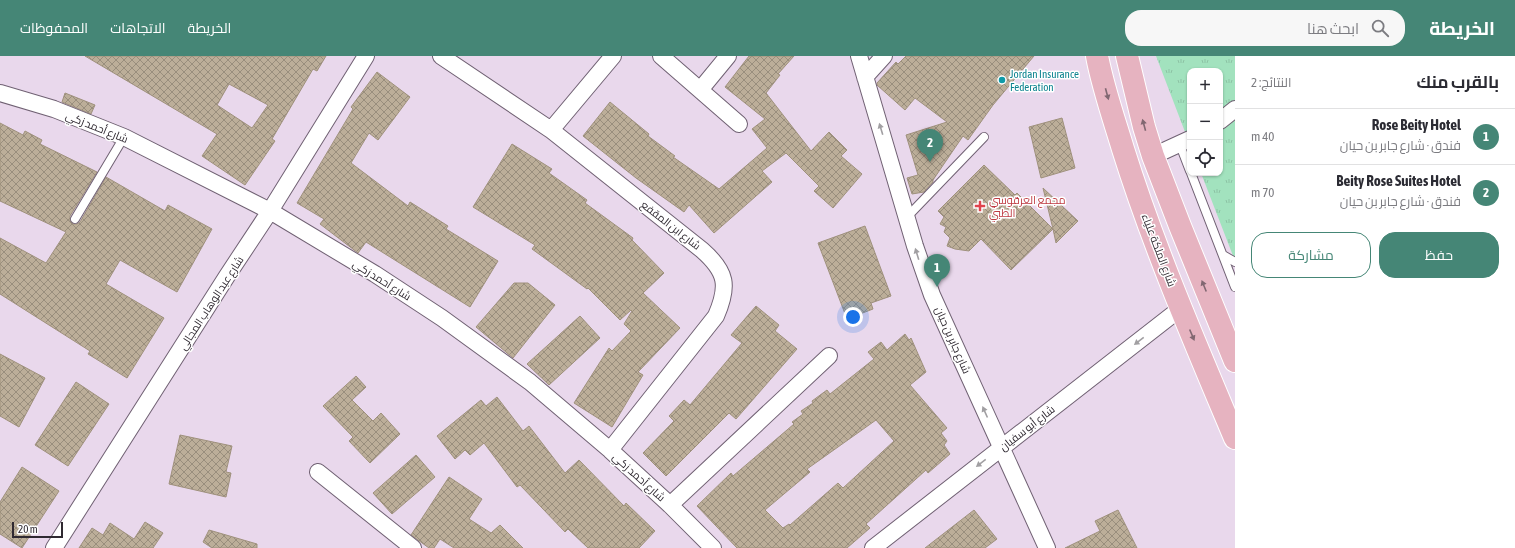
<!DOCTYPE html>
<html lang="ar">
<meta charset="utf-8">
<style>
body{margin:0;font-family:"Asap Condensed",Cairo,sans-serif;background:#f7f7f7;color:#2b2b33;direction:rtl}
.controls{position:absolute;right:12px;top:12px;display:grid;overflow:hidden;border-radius:8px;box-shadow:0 1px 3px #0004}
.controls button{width:36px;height:36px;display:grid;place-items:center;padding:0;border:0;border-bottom:1px solid #e1e1e2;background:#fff;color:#2b2b33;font:20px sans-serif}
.scale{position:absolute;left:12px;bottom:10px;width:51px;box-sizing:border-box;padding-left:4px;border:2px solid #2f2931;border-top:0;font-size:11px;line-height:14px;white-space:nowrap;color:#2f2931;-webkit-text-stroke:3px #fff;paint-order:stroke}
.you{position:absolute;left:853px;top:261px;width:14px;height:14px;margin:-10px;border:3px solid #fff;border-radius:50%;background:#1a73e8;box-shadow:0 0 0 6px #1a73e833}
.badge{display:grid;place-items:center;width:26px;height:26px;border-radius:50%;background:#458676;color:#fff;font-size:13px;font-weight:700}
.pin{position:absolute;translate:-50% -33px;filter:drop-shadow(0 1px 2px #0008)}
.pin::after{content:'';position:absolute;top:21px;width:14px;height:12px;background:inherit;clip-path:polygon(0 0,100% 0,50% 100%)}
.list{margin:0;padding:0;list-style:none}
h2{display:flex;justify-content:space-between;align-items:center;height:52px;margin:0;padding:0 16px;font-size:17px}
h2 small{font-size:13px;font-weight:400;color:#7c7c81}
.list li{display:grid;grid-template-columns:26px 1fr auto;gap:12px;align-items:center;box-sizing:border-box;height:56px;padding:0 16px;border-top:1px solid #e1e1e2}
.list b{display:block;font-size:15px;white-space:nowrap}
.list p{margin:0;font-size:13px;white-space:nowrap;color:#7c7c81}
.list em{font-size:13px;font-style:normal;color:#7c7c81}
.actions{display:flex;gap:8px;padding:12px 16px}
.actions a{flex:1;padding:9px 0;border:1px solid #458676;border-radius:16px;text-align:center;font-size:14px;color:#458676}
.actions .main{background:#458676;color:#fff}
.icon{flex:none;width:22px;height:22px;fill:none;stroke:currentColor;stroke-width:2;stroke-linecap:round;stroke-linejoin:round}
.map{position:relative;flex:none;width:1235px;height:492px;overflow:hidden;direction:ltr}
header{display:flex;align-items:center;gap:24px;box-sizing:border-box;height:56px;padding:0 20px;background:#458676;color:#fff}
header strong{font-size:19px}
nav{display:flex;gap:22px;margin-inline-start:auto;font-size:14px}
.search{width:280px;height:36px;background:#f7f7f7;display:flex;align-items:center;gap:10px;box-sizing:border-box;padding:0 14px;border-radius:16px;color:#7c7c81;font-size:15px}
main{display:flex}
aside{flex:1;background:#fff}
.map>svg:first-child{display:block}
.grass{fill:url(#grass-tufts)}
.building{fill:url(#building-cross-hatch);stroke:#9f917d;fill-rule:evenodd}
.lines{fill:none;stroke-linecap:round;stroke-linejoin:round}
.lane-casing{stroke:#706173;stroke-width:10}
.street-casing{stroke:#706173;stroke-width:18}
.primary-casing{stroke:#fff;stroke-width:24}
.lane{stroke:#fff;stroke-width:8}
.street{stroke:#fff;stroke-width:16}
.primary{stroke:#e6b3c0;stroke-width:22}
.oneway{fill:#816771}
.oneway2{fill:#a19fa2}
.culture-dot{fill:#0f9aa8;stroke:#fff;stroke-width:1.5}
.health-dot{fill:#e0444e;stroke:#fff;stroke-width:1.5}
.labels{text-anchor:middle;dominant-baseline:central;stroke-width:3;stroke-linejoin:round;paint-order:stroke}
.culture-label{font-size:11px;fill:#0d838f;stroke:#fff;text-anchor:start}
.street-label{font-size:11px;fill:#2f2931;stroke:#fff}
.health-label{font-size:11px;fill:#be3a42;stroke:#fff;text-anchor:start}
</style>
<header>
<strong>الخريطة</strong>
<div class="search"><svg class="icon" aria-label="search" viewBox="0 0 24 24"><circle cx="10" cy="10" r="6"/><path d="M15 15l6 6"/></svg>ابحث هنا</div>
<nav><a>الخريطة</a><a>الاتجاهات</a><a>المحفوظات</a></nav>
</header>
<main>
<aside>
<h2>بالقرب منك<small>النتائج: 2</small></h2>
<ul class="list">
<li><span class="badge">1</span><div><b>Rose Beity Hotel</b><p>فندق · شارع جابر بن حيان</p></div><em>40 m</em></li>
<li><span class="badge">2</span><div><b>Beity Rose Suites Hotel</b><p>فندق · شارع جابر بن حيان</p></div><em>70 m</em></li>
</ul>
<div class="actions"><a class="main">حفظ</a><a>مشاركة</a></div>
</aside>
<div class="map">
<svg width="1235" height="492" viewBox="0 0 1235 492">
<defs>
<pattern id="grass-tufts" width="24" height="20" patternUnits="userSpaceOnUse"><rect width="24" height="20" fill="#a2e2be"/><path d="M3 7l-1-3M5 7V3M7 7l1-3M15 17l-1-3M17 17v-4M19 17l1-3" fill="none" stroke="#8cc2a4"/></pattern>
<pattern id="building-cross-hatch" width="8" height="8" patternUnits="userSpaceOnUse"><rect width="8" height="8" fill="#bcae99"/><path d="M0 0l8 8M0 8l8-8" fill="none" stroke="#998e7d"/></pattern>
</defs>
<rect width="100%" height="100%" fill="#e9d8ec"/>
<path class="grass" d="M 1156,0 L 1235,0 L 1235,205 L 1201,117 L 1220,117 L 1220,15 L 1190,15 L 1190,89 Z"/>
<path class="building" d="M 85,0 L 326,0 L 317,15 L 313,13 L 272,83 L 275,85 L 245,129 L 202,100 L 217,78 ZM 229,28 L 268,49 L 252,72 L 217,49 Z
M 749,0 L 794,0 L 778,18 L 780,19 L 766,37 L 811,95 L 829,76 L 847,94 L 841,100 L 862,118 L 833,152 L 814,135 L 819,130 L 786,97 L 762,115 L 772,126 L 714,177 L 689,149 L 684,156 L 636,122 L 583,80 L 610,46 L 649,78 L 648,80 L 675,100 L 673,101 L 719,133 L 767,92 L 752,73 L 765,63 L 725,31 Z
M 906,0 L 1034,0 L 993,49 L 968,84 L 963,80 L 933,124 L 933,126 L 924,136 L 912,138 L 907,122 L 918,119 L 906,79 L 947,66 L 915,42 L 905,54 L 877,29 L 877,27 L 896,6 L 898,8 Z
M 377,16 L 410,41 L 378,84 L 369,77 L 351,107 L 408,150 L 410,146 L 448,170 L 446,173 L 498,205 L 470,251 L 366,186 L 358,197 L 320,168 L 324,163 L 297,147 L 353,53 L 351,51 Z
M 65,37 L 95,49 L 91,58 L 62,46 Z
M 1062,62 L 1075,112 L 1041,122 L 1029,71 Z
M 0,67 L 23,79 L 25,75 L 42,84 L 40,88 L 97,116 L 70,160 L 70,165 L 73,168 L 77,168 L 80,166 L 106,121 L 165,155 L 168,149 L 212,173 L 177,236 L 120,204 L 106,228 L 164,262 L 127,322 L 88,298 L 90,295 L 0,238 L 0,182 L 46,207 L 66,176 L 0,145 Z
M 512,88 L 552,113 L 549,117 L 587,144 L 585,147 L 633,182 L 632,184 L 664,217 L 643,237 L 680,272 L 638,316 L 643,319 L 612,371 L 574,347 L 609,292 L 612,295 L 631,275 L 624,268 L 632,255 L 631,254 L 620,264 L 588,232 L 587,233 L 532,193 L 535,189 L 473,151 Z
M 984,109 L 1015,139 L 1017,137 L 1053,173 L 1043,132 L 1078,165 L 1056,187 L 1053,173 L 1011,214 L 981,183 L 969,195 L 955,193 L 947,190 L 950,182 L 944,176 L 946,171 L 940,168 L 944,161 L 938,155 Z
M 865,170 L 891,240 L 871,247 L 873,253 L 847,263 L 818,187 Z
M 514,227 L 528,227 L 555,249 L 513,302 L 476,271 Z
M 756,250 L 779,269 L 775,275 L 797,293 L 736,363 L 729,357 L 666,420 L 643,397 L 674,365 L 669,360 L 684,344 L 690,349 L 742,287 L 731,279 Z
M 580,260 L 600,282 L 549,329 L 527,308 Z
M 905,278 L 909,284 L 911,282 L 926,316 L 910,329 L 947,372 L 941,377 L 947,385 L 944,389 L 950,398 L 928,417 L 926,414 L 866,468 L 870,472 L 847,492 L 737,492 L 697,450 L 731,417 L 733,420 L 794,368 L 792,366 L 803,358 L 801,355 L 813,347 L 812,345 L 827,334 L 830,338 L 874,303 L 868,296 L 881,286 L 887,294 ZM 876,364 L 894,385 L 843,432 L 838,427 L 790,469 L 789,468 L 783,472 L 765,454 L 810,416 L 807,413 Z
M 0,298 L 45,322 L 19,371 L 0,360 Z
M 356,320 L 366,331 L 352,344 L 373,365 L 381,357 L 400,378 L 370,407 L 349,385 L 353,381 L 323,350 Z
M 76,326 L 109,348 L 68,410 L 35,389 Z
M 497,341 L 523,375 L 529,370 L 565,417 L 579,404 L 624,450 L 626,447 L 655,475 L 639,492 L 588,492 L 568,473 L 565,476 L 520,429 L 517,431 L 484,387 L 470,399 L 465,394 L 455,403 L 437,380 L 481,344 L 486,350 Z
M 180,379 L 232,390 L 226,416 L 231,417 L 226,441 L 169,428 Z
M 416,399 L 435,421 L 392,458 L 373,437 Z
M 22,411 L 59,435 L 22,492 L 0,478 L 0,446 Z
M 449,421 L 482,443 L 469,463 L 491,477 L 500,469 L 523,492 L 454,492 L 440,483 L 434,492 L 429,492 L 411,479 Z
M 974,454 L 997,483 L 985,492 L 925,492 Z
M 1118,454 L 1137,492 L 1065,492 L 1100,475 L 1095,465 Z
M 145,466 L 163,477 L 153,492 L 79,492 L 92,472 L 103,479 L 110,467 L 134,483 Z
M 209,474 L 257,488 L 257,492 L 212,492 L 203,486 Z"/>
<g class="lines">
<g class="lane-casing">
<path id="lane" d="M 1180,89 L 1190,115
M 1191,117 L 1235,231
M 907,161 L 984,81
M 75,163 L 124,81
M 1223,199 L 1235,206"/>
</g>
<g class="street-casing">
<path id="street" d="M 441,0 L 551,74 L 702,194 C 727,216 729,230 716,260 L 610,394
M 661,0 L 739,68
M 859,0 L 915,190 L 932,239 L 1047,492
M 865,21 L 884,0
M 700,34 L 728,0
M 0,37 L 54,53 L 124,81 L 270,155 L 375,218 L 442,262 L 530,326 L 610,394 L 670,449 L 713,492
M 1220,65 L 1235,53
M 551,74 L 613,0
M 1153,100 L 1190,83
M 318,416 L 413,492
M 670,449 L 829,300
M 54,492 L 227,220 L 270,155 L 366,0
M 873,492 L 1181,252"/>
</g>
<g class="primary-casing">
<path id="primary" d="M 1097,0 C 1103,32 1114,63 1123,93 C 1154,192 1195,287 1235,382
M 1127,0 L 1144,71 L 1153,100 L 1180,170 L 1235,305"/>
</g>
<use href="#lane" class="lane"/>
<use href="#street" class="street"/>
<use href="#primary" class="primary"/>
</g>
<defs><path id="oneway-solid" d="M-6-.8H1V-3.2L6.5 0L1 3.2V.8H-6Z"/></defs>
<g class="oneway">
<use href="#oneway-solid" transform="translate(1107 38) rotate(75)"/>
<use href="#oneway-solid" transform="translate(1144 69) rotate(-105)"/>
<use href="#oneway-solid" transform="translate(1204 230) rotate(-112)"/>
<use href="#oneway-solid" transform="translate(1192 279) rotate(67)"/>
</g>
<g class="oneway2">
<use href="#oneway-solid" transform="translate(881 73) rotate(-107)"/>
<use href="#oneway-solid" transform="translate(917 198) rotate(-107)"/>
<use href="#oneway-solid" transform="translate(1139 285) rotate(142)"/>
<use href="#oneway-solid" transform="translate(985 356) rotate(-114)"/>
<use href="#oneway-solid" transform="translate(981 407) rotate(142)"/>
</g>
<circle class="culture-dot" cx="1002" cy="24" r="4"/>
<path class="health-dot" d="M978 144h4v4h4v4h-4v4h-4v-4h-4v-4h4z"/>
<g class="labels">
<g class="culture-label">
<text x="1010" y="18">Jordan Insurance<tspan x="1010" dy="13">Federation</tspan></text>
</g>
<g class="street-label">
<text transform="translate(97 71) rotate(22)">شارع أحمد زكي</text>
<text transform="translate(671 169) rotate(38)">شارع ابن المقفع</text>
<text transform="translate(1159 194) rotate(69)">شارع الملكة علياء</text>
<text transform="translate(382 224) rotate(32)">شارع أحمد زكي</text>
<text transform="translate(211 247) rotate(-57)">شارع عبد الوهاب المجالي</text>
<text transform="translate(953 284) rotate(66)">شارع جابر بن حيان</text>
<text transform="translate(1027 372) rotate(-38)">شارع أبو سفيان</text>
<text transform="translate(639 421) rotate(42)">شارع أحمد زكي</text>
</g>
<g class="health-label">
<text x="989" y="144">مجمع العرقوسي<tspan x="989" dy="13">الطبي</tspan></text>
</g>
</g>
</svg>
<div class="controls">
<button>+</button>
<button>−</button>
<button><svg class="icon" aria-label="locate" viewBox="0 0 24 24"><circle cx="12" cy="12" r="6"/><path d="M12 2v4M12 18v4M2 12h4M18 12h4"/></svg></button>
</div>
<div class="scale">20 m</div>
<div class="you"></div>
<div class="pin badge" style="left:937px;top:231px">1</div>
<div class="pin badge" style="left:930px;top:106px">2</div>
</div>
</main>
